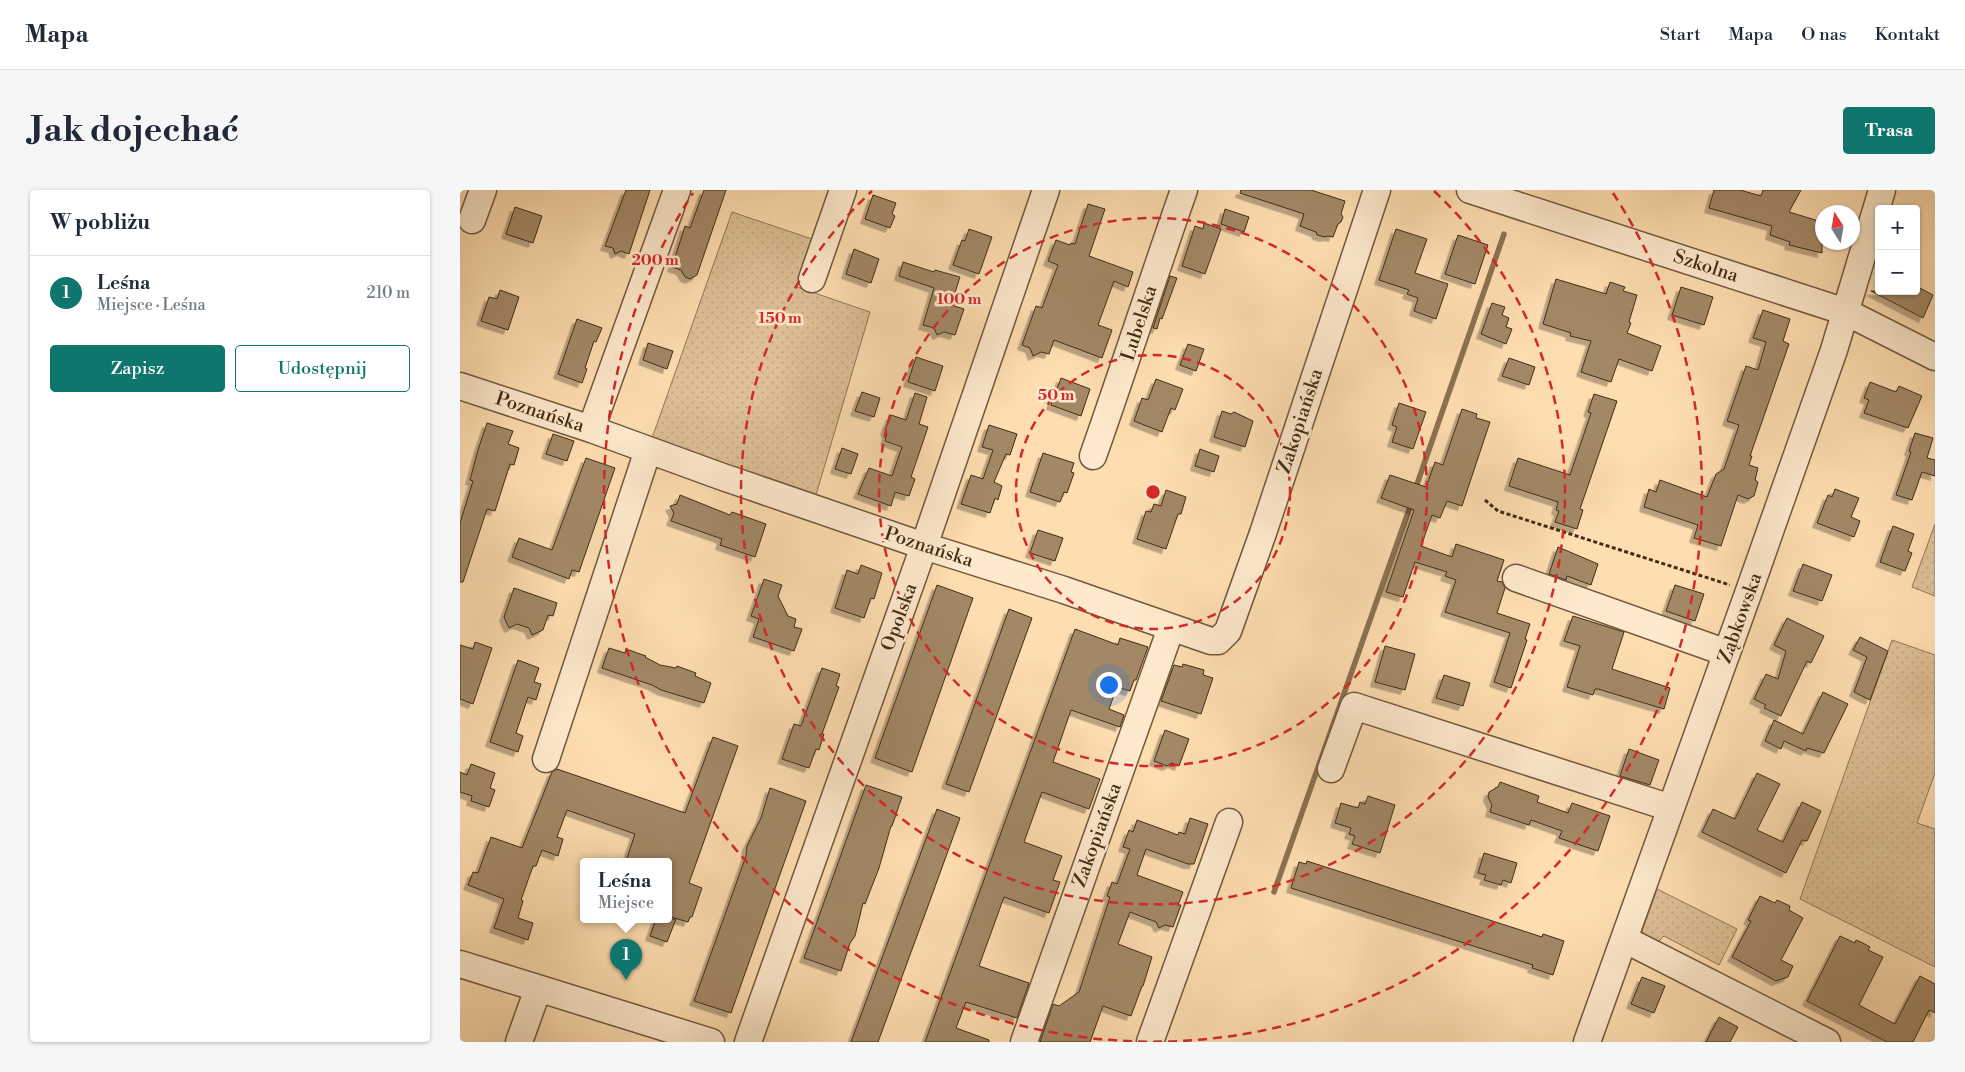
<!DOCTYPE html>
<html lang="pl">
<meta charset="utf-8">
<style>
body{margin:0;font-family:"Libre Bodoni",serif;background:#f6f6f7;color:#1f2937}
.controls{position:absolute;right:15px;top:15px;display:grid;overflow:hidden;border-radius:5px;box-shadow:0 1px 4px #0004}
.controls button{width:45px;height:45px;display:grid;place-items:center;padding:0;border:0;border-bottom:1px solid #e0e1e3;background:#fff;color:#1f2937;font:25px sans-serif}
.compass{position:absolute;left:1355px;top:15px;width:45px;height:45px;border-radius:50%;background:#fff;box-shadow:0 1px 4px #0004;rotate:349deg}
.you{position:absolute;left:648px;top:494px;width:18px;height:18px;margin:-12px;border:4px solid #fff;border-radius:50%;background:#1a73e8;box-shadow:0 0 0 8px #1a73e833}
.badge{display:grid;place-items:center;width:32px;height:32px;border-radius:50%;background:#0f766e;color:#fff;font-size:16px;font-weight:700}
.pin{position:absolute;translate:-50% -41px;filter:drop-shadow(0 1px 2px #0008)}
.pin::after{content:'';position:absolute;top:26px;width:18px;height:15px;background:inherit;clip-path:polygon(0 0,100% 0,50% 100%)}
.popup{position:absolute;left:120px;top:668px;width:92px;height:65px;box-sizing:border-box;display:grid;place-content:center;border-radius:5px;background:#fff;filter:drop-shadow(0 1px 4px #0005);font-size:16px;white-space:nowrap;color:#747a83}
.popup b{font-size:19px;color:#1f2937}
.popup::after{content:'';position:absolute;left:50%;top:100%;margin-left:-10px;border:10px solid transparent;border-top-color:#fff}
.list{margin:0;padding:0;list-style:none}
h2{display:flex;justify-content:space-between;align-items:center;height:65px;margin:0;padding:0 20px;font-size:21px}
h2 small{font-size:16px;font-weight:400;color:#747a83}
.list li{display:grid;grid-template-columns:32px 1fr auto;gap:15px;align-items:center;box-sizing:border-box;height:75px;padding:0 20px;border-top:1px solid #e0e1e3}
.list b{display:block;font-size:19px;white-space:nowrap}
.list p{margin:0;font-size:16px;white-space:nowrap;color:#747a83}
.list em{font-size:16px;font-style:normal;color:#747a83}
.actions{display:flex;gap:10px;padding:15px 20px}
.actions a{flex:1;padding:11px 0;border:1px solid #0f766e;border-radius:5px;text-align:center;font-size:18px;color:#0f766e}
.actions .main{background:#0f766e;color:#fff}
.map{position:relative;flex:none;width:1475px;height:852px;overflow:hidden;border-radius:5px}
header{display:flex;align-items:center;gap:30px;box-sizing:border-box;height:70px;padding:0 25px;background:#fff;border-bottom:1px solid #e0e1e3}
header strong{font-size:24px}
nav{display:flex;gap:28px;margin-inline-start:auto;font-size:18px}
.intro{display:flex;align-items:center;justify-content:space-between;box-sizing:border-box;height:120px;padding:0 30px}
h1{margin:0;font-size:35px}
.button{padding:12px 22px;border-radius:5px;background:#0f766e;color:#fff;font-size:18px;font-weight:700}
main{display:flex;gap:30px;padding:0 30px}
aside{flex:1;background:#fff;border-radius:5px;box-shadow:0 1px 4px #0004}
.map>svg:first-child{display:block}
.grass{fill:url(#grass-dots);stroke:#907656}
.lines{fill:none;stroke-linecap:round;stroke-linejoin:round}
.stream{stroke:#8c7252;stroke-width:5.5}
.building{fill:#a38866;stroke:#412c15;filter:url(#shadow)}
.minor-casing{stroke:#70583c;stroke-width:29}
.path{stroke:#412c15;stroke-width:3;stroke-dasharray:4 2.5;stroke-linecap:butt}
.minor{stroke:#fee9cc;stroke-width:26}
.ring{fill:none;stroke:#d62828;stroke-width:2.5;stroke-dasharray:9 6}
.labels{text-anchor:middle;dominant-baseline:central;stroke-width:5;stroke-linejoin:round;paint-order:stroke}
.street-label{font-size:19px;fill:#412c15;stroke:#fee9cc}
.centre{fill:#d62828;stroke:#fee9cc;stroke-width:2.5}
.ring-label{font-size:15px;text-anchor:middle;font-weight:bold;fill:#d62828;stroke:#fee9cc;stroke-width:5;stroke-linejoin:round;paint-order:stroke}
</style>
<header>
<strong>Mapa</strong>
<nav><a>Start</a><a>Mapa</a><a>O nas</a><a>Kontakt</a></nav>
</header>
<div class="intro"><h1>Jak dojechać</h1><a class="button">Trasa</a></div>
<main>
<aside>
<h2>W pobliżu<small></small></h2>
<ul class="list">
<li><span class="badge">1</span><div><b>Leśna</b><p>Miejsce · Leśna</p></div><em>210 m</em></li>
</ul>
<div class="actions"><a class="main">Zapisz</a><a>Udostępnij</a></div>
</aside>
<div class="map">
<svg width="1475" height="852" viewBox="0 0 1475 852">
<defs>
<pattern id="grass-dots" width="8" height="8" patternUnits="userSpaceOnUse" patternTransform="scale(1.25)"><rect width="8" height="8" fill="#debf96"/><path d="M2 2h.1M6 6h.1" fill="none" stroke="#c0a480" stroke-width="1.8" stroke-linecap="round"/></pattern>
<filter id="shadow"><feDropShadow dx="-4.5" dy="4.5" stdDeviation="0" flood-color="#0004"/></filter>
</defs>
<rect width="100%" height="100%" fill="#feddb0"/>
<filter id="stains"><feTurbulence type="fractalNoise" baseFrequency=".004" numOctaves="4"/><feColorMatrix values="0 0 0 0 .2 0 0 0 0 .09 0 0 0 0 .02 0 0 0 .5 -.17"/></filter>
<radialGradient id="worn" r=".72"><stop offset=".6" stop-color="#630" stop-opacity="0"/><stop offset="1" stop-color="#630" stop-opacity=".3"/></radialGradient>
<path class="grass" d="M 272,22 L 352,49 L 337,97 L 410,122 L 356,305 L 191,251 Z
M 1475,334 L 1475,406 L 1452,397 Z
M 1432,450 L 1475,465 L 1475,583 L 1457,633 L 1475,639 L 1475,777 L 1340,709 Z
M 1197,699 L 1277,739 L 1259,775 L 1204,746 L 1198,752 L 1180,747 Z"/>
<g class="lines">
<path class="stream" d="M 955,300 L 1044,44
M 814,702 L 952,311"/>
</g>
<path class="building" d="M 166,0 L 190,0 L 169,64 L 161,61 L 155,64 L 153,58 L 145,56 Z
M 244,0 L 266,0 L 237,85 L 230,89 L 225,87 L 221,80 L 212,77 L 225,36 L 230,38 Z
M 781,0 L 851,0 L 885,11 L 881,24 L 883,27 L 881,32 L 878,34 L 873,47 L 868,46 L 865,47 L 857,45 L 856,42 L 840,36 L 844,24 L 780,3 Z
M 1254,0 L 1280,0 L 1301,6 L 1303,0 L 1341,0 L 1329,22 L 1362,32 L 1362,63 L 1329,55 L 1330,52 L 1310,45 L 1312,36 L 1249,18 Z
M 413,5 L 436,13 L 432,24 L 435,26 L 430,38 L 405,29 Z
M 628,14 L 645,19 L 629,66 L 673,82 L 668,97 L 654,91 L 638,135 L 652,140 L 642,168 L 594,150 L 589,164 L 581,162 L 573,166 L 570,158 L 562,155 L 576,116 L 582,118 L 598,75 L 588,71 L 596,50 L 610,55 L 611,53 L 615,54 Z
M 55,17 L 82,26 L 73,53 L 46,44 Z
M 765,19 L 789,27 L 784,42 L 761,34 Z
M 744,33 L 761,39 L 745,84 L 722,76 L 735,36 L 743,39 Z
M 509,39 L 532,47 L 519,84 L 493,75 L 502,50 L 505,51 Z
M 936,39 L 967,49 L 955,83 L 988,94 L 976,129 L 954,121 L 958,108 L 947,104 L 949,100 L 919,90 Z
M 998,45 L 1028,55 L 1015,94 L 985,84 Z
M 394,59 L 419,69 L 411,93 L 386,84 Z
M 443,72 L 474,82 L 475,80 L 500,87 L 491,115 L 504,119 L 495,145 L 484,142 L 477,145 L 474,138 L 463,135 L 474,98 L 439,86 Z
M 710,86 L 717,88 L 702,129 L 700,128 L 697,139 L 693,138 Z
M 1096,89 L 1146,104 L 1150,92 L 1165,97 L 1163,101 L 1177,105 L 1169,132 L 1171,133 L 1167,143 L 1201,156 L 1192,181 L 1159,169 L 1151,192 L 1121,182 L 1131,151 L 1110,146 L 1111,143 L 1083,134 Z
M 1456,96 L 1473,105 L 1463,128 L 1411,101 L 1456,101 Z
M 1221,97 L 1253,107 L 1244,135 L 1212,125 Z
M 40,100 L 59,107 L 48,140 L 21,131 L 29,107 L 37,109 Z
M 1032,113 L 1045,117 L 1042,125 L 1049,128 L 1046,137 L 1052,139 L 1046,154 L 1021,144 Z
M 1303,120 L 1330,129 L 1323,151 L 1329,154 L 1290,266 L 1292,266 L 1289,275 L 1298,278 L 1295,290 L 1298,292 L 1294,306 L 1288,309 L 1278,305 L 1261,356 L 1234,348 L 1238,335 L 1184,317 L 1189,299 L 1196,302 L 1200,290 L 1247,307 L 1256,284 L 1264,279 L 1279,235 L 1267,231 L 1286,176 L 1298,180 L 1306,152 L 1293,148 Z
M 117,129 L 142,138 L 136,152 L 134,151 L 125,178 L 127,179 L 122,193 L 98,184 Z
M 188,153 L 213,161 L 207,179 L 183,170 Z
M 728,154 L 744,159 L 736,181 L 720,175 Z
M 456,167 L 483,176 L 475,201 L 448,192 Z
M 1049,168 L 1075,177 L 1069,195 L 1042,186 Z
M 601,188 L 630,199 L 621,226 L 591,215 Z
M 696,189 L 723,199 L 715,220 L 711,218 L 702,242 L 674,231 L 682,208 L 688,210 Z
M 1410,192 L 1436,202 L 1439,196 L 1462,206 L 1448,238 L 1404,223 L 1409,210 L 1404,208 Z
M 402,202 L 420,208 L 414,227 L 395,221 Z
M 455,203 L 467,207 L 459,234 L 468,237 L 451,287 L 455,289 L 449,306 L 435,302 L 431,316 L 398,304 L 409,278 L 432,286 L 442,257 L 425,251 L 427,244 L 425,240 L 431,225 L 446,230 Z
M 1134,204 L 1157,211 L 1120,319 L 1123,320 L 1117,339 L 1095,332 L 1099,321 L 1096,320 L 1098,312 L 1049,296 L 1058,268 L 1110,285 L 1131,223 L 1128,222 Z
M 939,213 L 966,222 L 953,259 L 932,252 L 937,237 L 932,235 Z
M 1002,219 L 1017,224 L 1016,228 L 1030,232 L 1002,316 L 987,311 L 980,328 L 972,325 L 961,356 L 992,367 L 996,354 L 1044,370 L 1037,391 L 1042,392 L 1045,398 L 1037,423 L 1070,434 L 1065,449 L 1067,450 L 1051,498 L 1034,492 L 1050,443 L 985,422 L 996,390 L 985,386 L 987,382 L 955,372 L 943,407 L 926,402 L 954,320 L 921,308 L 930,285 L 966,297 L 975,272 L 983,275 Z
M 762,221 L 771,224 L 774,222 L 793,231 L 785,257 L 754,247 Z
M 27,233 L 53,241 L 48,254 L 59,258 L 54,275 L 50,274 L 35,321 L 27,319 L 3,392 L 0,392 L 0,333 L 13,291 L 10,290 L 18,260 Z
M 529,235 L 557,244 L 550,265 L 546,264 L 534,292 L 542,296 L 538,310 L 535,308 L 530,323 L 501,314 L 511,285 L 523,289 L 533,260 L 522,257 Z
M 1455,243 L 1473,248 L 1467,268 L 1475,270 L 1475,286 L 1462,282 L 1452,310 L 1436,305 L 1451,262 L 1449,261 Z
M 93,244 L 114,251 L 107,271 L 86,264 Z
M 382,258 L 398,264 L 391,284 L 375,279 Z
M 740,259 L 759,266 L 754,282 L 735,276 Z
M 583,263 L 614,273 L 611,282 L 614,283 L 607,303 L 604,302 L 600,312 L 570,302 Z
M 126,268 L 155,278 L 119,382 L 112,380 L 109,389 L 52,367 L 59,348 L 92,360 Z
M 1375,299 L 1399,308 L 1391,327 L 1400,331 L 1394,347 L 1357,333 L 1368,305 L 1372,307 Z
M 706,300 L 726,307 L 721,324 L 718,324 L 706,359 L 677,349 L 686,321 L 691,322 L 694,314 L 701,316 Z
M 220,305 L 270,325 L 272,322 L 306,334 L 295,367 L 260,355 L 262,349 L 211,331 L 214,323 L 210,316 L 217,314 Z
M 1433,336 L 1454,344 L 1448,361 L 1452,363 L 1445,381 L 1420,372 Z
M 578,340 L 603,348 L 595,371 L 570,363 Z
M 1098,357 L 1138,374 L 1131,395 L 1107,386 L 1106,390 L 1089,384 Z
M 1343,374 L 1372,385 L 1362,411 L 1333,401 Z
M 401,375 L 422,383 L 414,409 L 411,408 L 404,428 L 375,418 L 387,380 L 398,384 Z
M 304,389 L 322,395 L 318,406 L 328,426 L 336,429 L 334,437 L 342,439 L 334,461 L 293,447 L 299,429 L 291,426 Z
M 477,395 L 513,408 L 452,582 L 415,568 Z
M 1215,395 L 1244,404 L 1235,431 L 1206,421 Z
M 54,398 L 97,413 L 93,426 L 88,425 L 83,440 L 72,445 L 69,438 L 57,434 L 49,438 L 44,427 Z
M 549,419 L 572,428 L 509,602 L 486,594 Z
M 1113,426 L 1164,442 L 1152,479 L 1210,498 L 1204,519 L 1138,499 L 1135,499 L 1133,505 L 1107,497 L 1120,456 L 1104,451 Z
M 1327,428 L 1364,446 L 1351,473 L 1347,471 L 1321,526 L 1304,518 L 1306,515 L 1294,509 L 1306,484 L 1318,489 L 1326,461 L 1314,455 Z
M 615,439 L 658,455 L 660,448 L 688,457 L 676,490 L 674,490 L 670,501 L 657,497 L 649,519 L 664,525 L 660,537 L 611,520 L 593,572 L 640,589 L 629,619 L 582,602 L 564,652 L 602,666 L 593,690 L 600,692 L 589,723 L 544,707 L 519,776 L 569,793 L 557,828 L 506,812 L 496,838 L 529,850 L 529,852 L 465,852 Z
M 1400,447 L 1428,461 L 1410,510 L 1394,502 L 1407,467 L 1393,460 Z
M 15,452 L 32,458 L 13,514 L 0,509 L 0,455 L 13,459 Z
M 925,456 L 955,464 L 945,500 L 915,492 Z
M 149,458 L 165,463 L 166,459 L 186,466 L 185,467 L 200,475 L 216,478 L 217,476 L 236,483 L 235,486 L 251,493 L 244,513 L 201,500 L 192,495 L 142,478 Z
M 58,470 L 79,478 L 74,492 L 81,494 L 76,510 L 68,507 L 56,543 L 63,546 L 58,562 L 30,552 Z
M 723,474 L 744,480 L 743,485 L 753,488 L 741,524 L 701,511 L 714,475 L 722,477 Z
M 362,478 L 380,484 L 376,496 L 379,497 L 362,544 L 364,544 L 359,560 L 356,559 L 349,578 L 322,569 L 334,534 L 341,536 Z
M 984,485 L 1010,493 L 1003,516 L 976,508 Z
M 1363,502 L 1388,514 L 1364,563 L 1347,558 L 1346,561 L 1324,551 L 1321,559 L 1305,551 L 1314,530 L 1343,544 Z
M 705,540 L 729,549 L 719,576 L 712,573 L 707,576 L 694,571 Z
M 253,547 L 278,556 L 229,693 L 242,698 L 232,727 L 230,727 L 228,732 L 208,726 L 208,671 L 166,671 L 175,644 L 107,620 L 97,647 L 103,649 L 98,666 L 82,660 L 76,676 L 73,676 L 61,710 L 63,711 L 58,728 L 73,733 L 68,750 L 34,738 L 44,709 L 8,695 L 13,682 L 18,683 L 31,647 L 62,658 L 92,582 L 97,579 L 225,623 Z
M 1169,559 L 1199,570 L 1190,595 L 1160,586 Z
M 11,574 L 35,583 L 30,598 L 35,600 L 29,617 L 11,611 L 12,606 L 0,602 L 0,582 L 7,585 Z
M 1297,583 L 1320,594 L 1297,640 L 1323,652 L 1342,612 L 1361,621 L 1347,651 L 1342,650 L 1326,683 L 1242,642 L 1253,619 L 1275,629 Z
M 1040,592 L 1079,606 L 1077,612 L 1108,623 L 1112,613 L 1150,626 L 1138,661 L 1099,648 L 1102,641 L 1071,630 L 1069,635 L 1030,622 L 1032,615 L 1028,607 L 1029,602 L 1038,597 Z
M 406,595 L 442,607 L 432,636 L 431,636 L 419,678 L 405,714 L 403,713 L 395,746 L 390,753 L 381,781 L 344,768 Z
M 310,598 L 346,611 L 271,823 L 234,811 L 286,666 L 287,656 L 301,628 Z
M 908,606 L 935,615 L 920,663 L 892,654 L 895,646 L 889,644 L 891,638 L 875,633 L 881,613 L 898,618 L 900,612 L 905,614 Z
M 477,619 L 500,628 L 468,716 L 418,852 L 391,852 Z
M 730,628 L 748,634 L 734,674 L 728,674 L 686,659 L 677,685 L 723,702 L 718,715 L 721,715 L 713,737 L 705,735 L 699,738 L 696,732 L 670,722 L 658,754 L 692,767 L 683,796 L 682,796 L 671,826 L 643,816 L 630,852 L 580,852 L 593,814 L 599,816 L 619,802 L 650,707 L 647,706 L 652,692 L 657,694 L 670,659 L 663,657 L 669,640 L 673,642 L 677,630 L 718,645 L 719,642 L 725,644 Z
M 1024,663 L 1057,673 L 1051,693 L 1043,690 L 1041,695 L 1024,690 L 1026,685 L 1018,683 Z
M 847,671 L 1082,747 L 1083,744 L 1104,751 L 1093,785 L 1072,778 L 1073,775 L 831,698 L 839,672 L 846,674 Z
M 1300,706 L 1315,713 L 1317,710 L 1330,716 L 1329,720 L 1343,728 L 1321,770 L 1333,776 L 1328,787 L 1316,791 L 1272,767 L 1291,731 L 1288,730 Z
M 196,729 L 216,729 L 207,752 L 190,746 Z
M 1380,746 L 1395,753 L 1396,750 L 1403,753 L 1410,757 L 1408,760 L 1423,767 L 1399,815 L 1435,834 L 1460,786 L 1475,794 L 1475,823 L 1469,820 L 1453,852 L 1427,852 L 1347,811 Z
M 1182,787 L 1205,796 L 1194,823 L 1171,814 Z
M 1259,827 L 1278,837 L 1270,852 L 1246,852 Z"/>
<g class="lines">
<g class="minor-casing">
<path id="minor" d="M 1010,0 L 1386,122 L 1475,167
M 12,30 L 23,0
M 352,89 L 383,0
M 0,196 L 131,239 L 260,286 L 464,356 L 604,400 L 751,451 L 758,451 L 768,441 L 803,343 L 917,0
M 131,239 L 217,0
M 633,266 C 664,178 693,88 724,0
M 1056,388 L 1267,463
M 86,569 L 188,260
M 871,579 L 894,516 L 1211,618
M 1164,749 L 1367,852
M 0,774 L 251,852
M 59,852 L 78,799
M 288,852 L 464,356 L 586,0
M 564,852 L 711,438
M 690,852 L 769,632
M 1127,852 L 1289,401 L 1374,160 L 1422,0"/>
</g>
<path class="path" d="M 1025,310 L 1038,321 L 1270,395"/>
<use href="#minor" class="minor"/>
</g>
<g class="ring">
<circle cx="693" cy="302" r="137"/>
<circle cx="693" cy="302" r="274"/>
<path d="M974 1A412 412 0 1 1 412 1"/>
<path d="M1153 3A549 549 0 1 1 233 3"/>
</g>
<g class="labels">
<g class="street-label">
<text transform="translate(1246 76) rotate(18)">Szkolna</text>
<text transform="translate(679 133) rotate(-72)">Lubelska</text>
<text transform="translate(80 222) rotate(18)">Poznańska</text>
<text transform="translate(840 231) rotate(-72)">Zakopiańska</text>
<text transform="translate(469 357) rotate(18)">Poznańska</text>
<text transform="translate(439 427) rotate(-70)">Opolska</text>
<text transform="translate(1280 428) rotate(-70)">Ząbkowska</text>
<text transform="translate(637 645) rotate(-70)">Zakopiańska</text>
</g>
</g>
<circle cx="693" cy="302" r="8" class="centre"/>
<g class="ring-label">
<text x="195" y="75">200 m</text>
<text x="499" y="114">100 m</text>
<text x="320" y="133">150 m</text>
<text x="596" y="210">50 m</text>
</g>
<rect width="100%" height="100%" filter="url(#stains)"/>
<rect width="100%" height="100%" fill="url(#worn)"/>
</svg>
<div class="controls">
<button>+</button>
<button>−</button>
</div>
<svg class="compass" viewBox="-18 -18 36 36"><path d="M0-13l5 13h-10z" fill="#e53935"/><path d="M0 13l5-13h-10z" fill="#747a83"/></svg>
<div class="you"></div>
<div class="pin badge" style="left:166px;top:790px">1</div>
<div class="popup"><b>Leśna</b>Miejsce</div>
</div>
</main>
